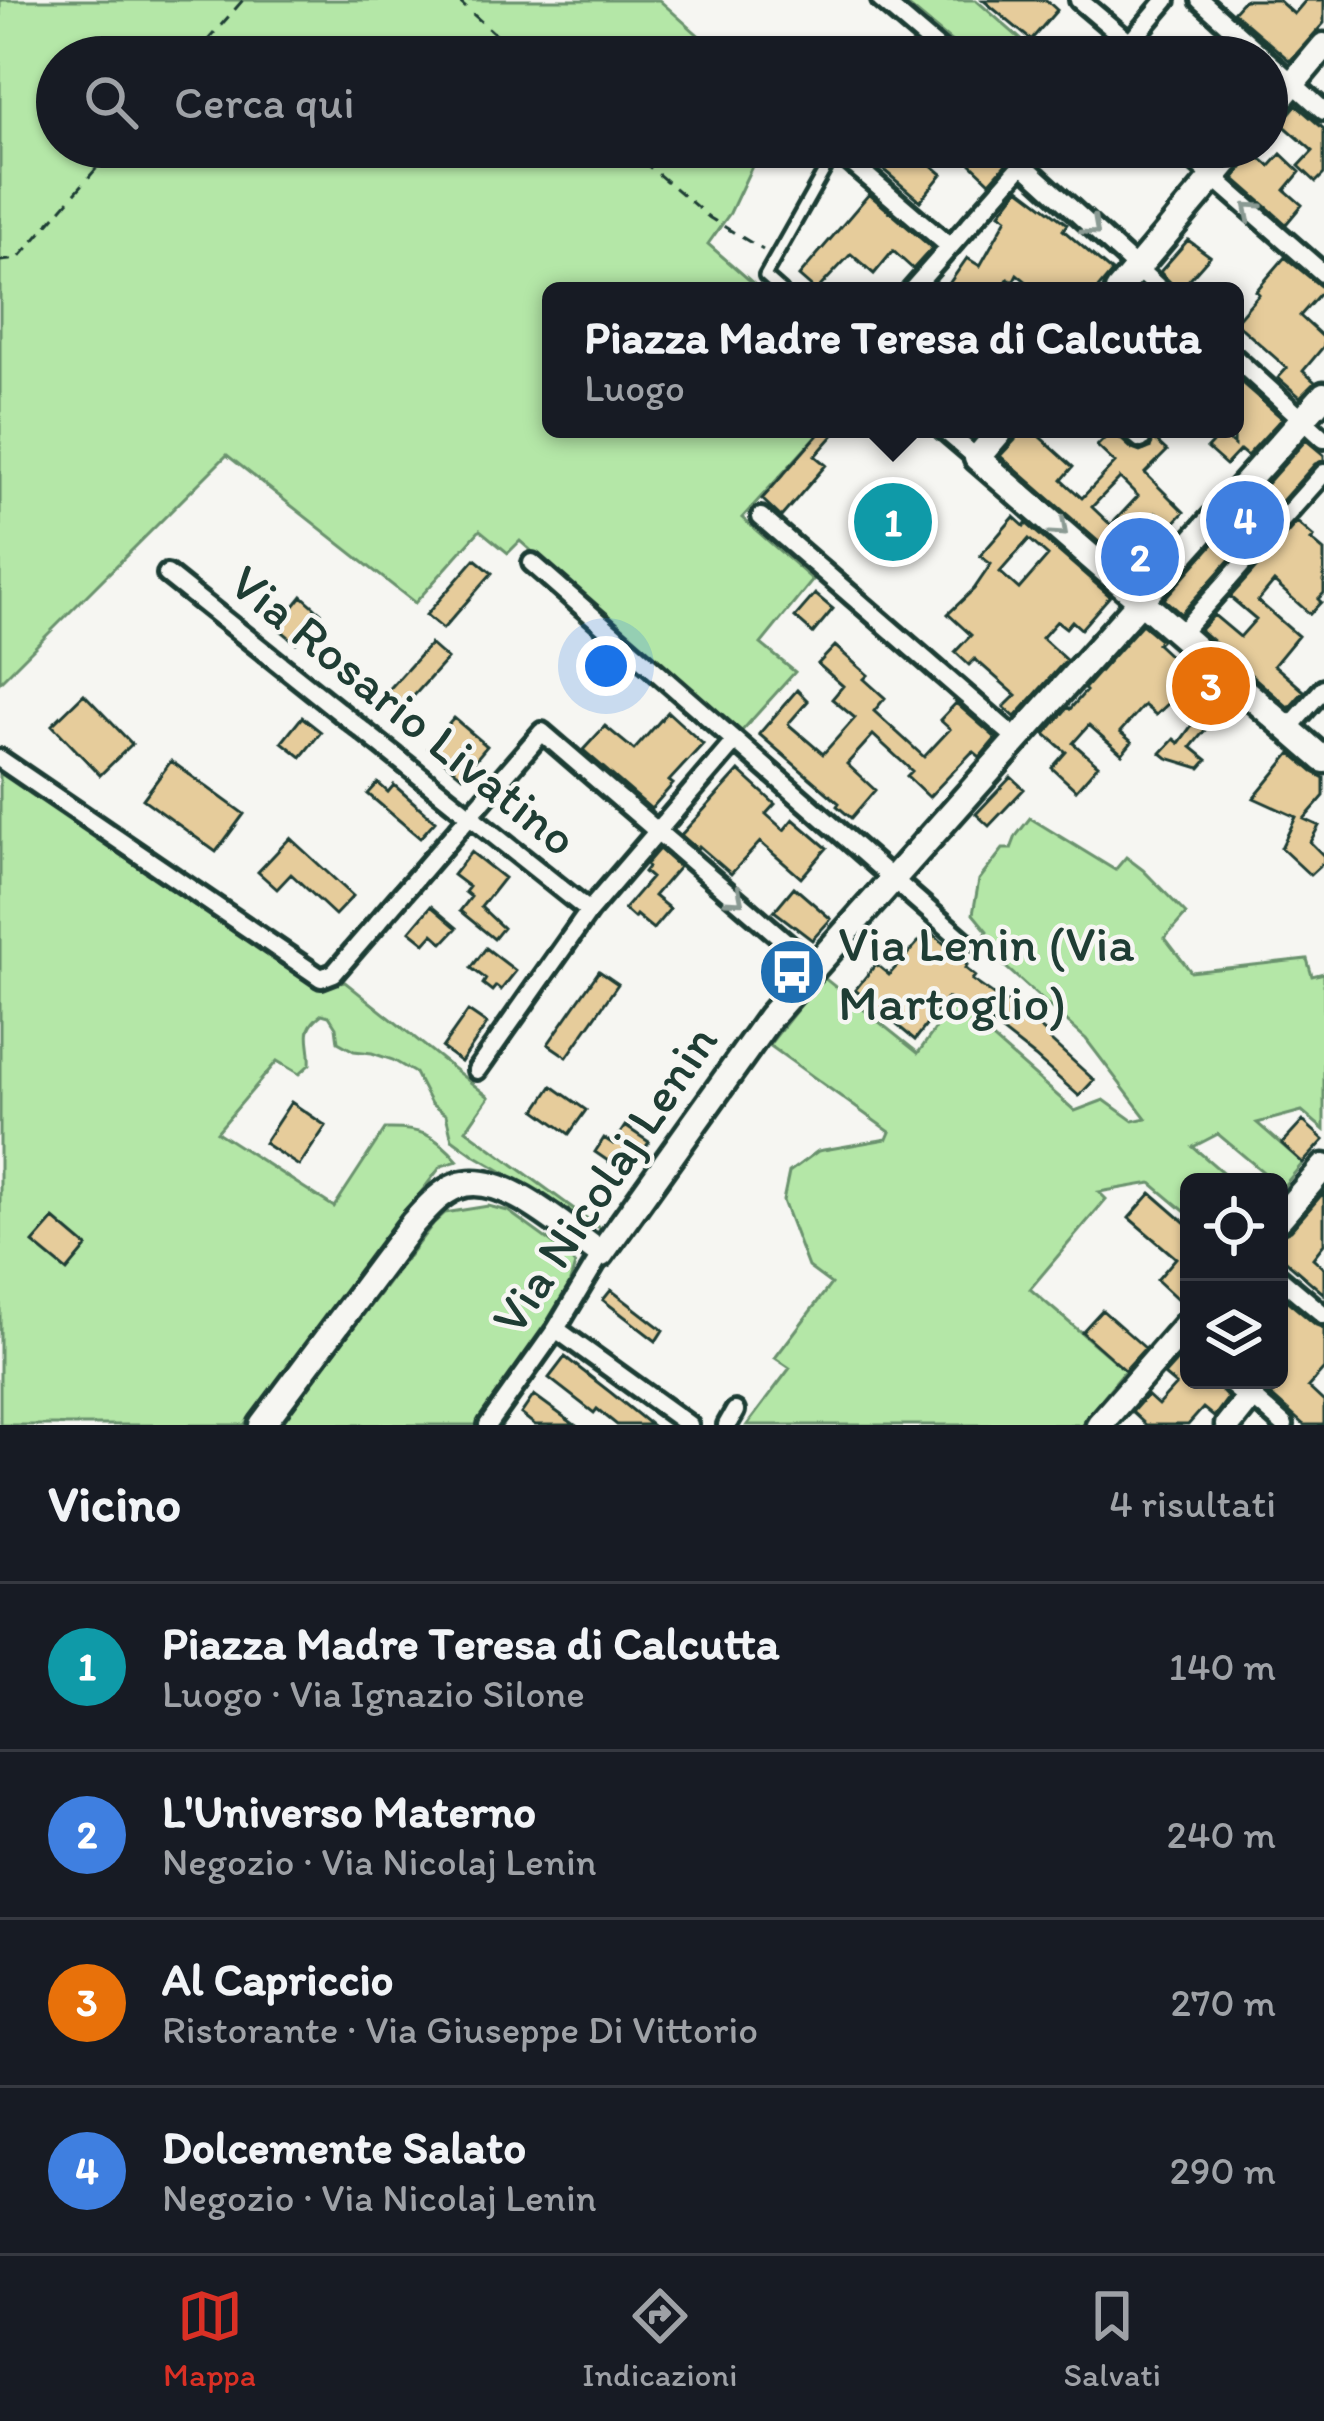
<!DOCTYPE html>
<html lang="it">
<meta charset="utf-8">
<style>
body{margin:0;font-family:Itim,sans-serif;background:#242831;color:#f1f3f6}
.controls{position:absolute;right:36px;bottom:36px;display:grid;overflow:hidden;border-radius:18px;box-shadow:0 3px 9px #0004}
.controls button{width:108px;height:108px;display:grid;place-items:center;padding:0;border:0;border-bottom:3px solid #363941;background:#171b24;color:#f1f3f6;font:60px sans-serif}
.you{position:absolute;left:606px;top:666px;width:42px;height:42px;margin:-30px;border:9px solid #fff;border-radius:50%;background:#1a73e8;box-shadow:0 0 0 18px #1a73e833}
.badge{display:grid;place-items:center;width:78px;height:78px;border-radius:50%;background:#d93025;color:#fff;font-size:39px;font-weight:700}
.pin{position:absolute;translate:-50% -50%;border:6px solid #fff;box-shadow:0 3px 12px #0006}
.popup{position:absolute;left:542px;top:282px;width:702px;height:156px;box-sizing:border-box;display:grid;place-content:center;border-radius:18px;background:#171b24;filter:drop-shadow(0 3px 9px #0005);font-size:39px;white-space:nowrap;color:#9ea1a6}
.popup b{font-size:45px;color:#f1f3f6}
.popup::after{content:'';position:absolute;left:50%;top:100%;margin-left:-24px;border:24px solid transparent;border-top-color:#171b24}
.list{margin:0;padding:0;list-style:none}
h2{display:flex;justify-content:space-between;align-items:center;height:156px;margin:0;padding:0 48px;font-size:51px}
h2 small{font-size:39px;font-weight:400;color:#9ea1a6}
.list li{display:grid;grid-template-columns:78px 1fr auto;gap:36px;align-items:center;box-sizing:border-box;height:168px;padding:0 48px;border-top:3px solid #363941}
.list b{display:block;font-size:45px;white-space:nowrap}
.list p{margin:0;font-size:39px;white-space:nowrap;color:#9ea1a6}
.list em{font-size:39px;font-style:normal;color:#9ea1a6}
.icon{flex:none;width:66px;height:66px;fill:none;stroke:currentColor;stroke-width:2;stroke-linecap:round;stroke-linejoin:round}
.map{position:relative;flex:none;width:1324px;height:1425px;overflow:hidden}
.search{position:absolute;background:#171b24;box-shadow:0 3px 9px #0004;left:36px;right:36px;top:36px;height:132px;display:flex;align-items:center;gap:30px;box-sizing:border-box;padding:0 42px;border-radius:66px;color:#9ea1a6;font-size:45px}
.sheet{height:828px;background:#171b24}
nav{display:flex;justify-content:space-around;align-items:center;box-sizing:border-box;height:168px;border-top:3px solid #363941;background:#171b24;font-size:33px;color:#9ea1a6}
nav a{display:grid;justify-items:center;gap:6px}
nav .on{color:#d93025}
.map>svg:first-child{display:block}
.green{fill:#b4e7a7;stroke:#6a926e;stroke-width:3}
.building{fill:#e6cc9b;stroke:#1f3d34;stroke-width:3;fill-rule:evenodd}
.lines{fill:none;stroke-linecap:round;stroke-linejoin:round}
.lane-casing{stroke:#1f3d34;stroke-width:18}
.street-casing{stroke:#1f3d34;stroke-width:26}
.secondary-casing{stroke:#1f3d34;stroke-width:33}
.path{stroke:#1f3d34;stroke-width:3;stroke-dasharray:12 9;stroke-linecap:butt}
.lane{stroke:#f6f6f2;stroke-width:9}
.street{stroke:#f6f6f2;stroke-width:16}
.secondary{stroke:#f6f6f2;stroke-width:24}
.oneway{stroke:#8a9a93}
.labels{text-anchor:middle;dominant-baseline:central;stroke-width:9;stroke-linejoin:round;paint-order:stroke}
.street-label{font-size:51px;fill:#1f3d34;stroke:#f6f6f2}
.poi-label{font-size:51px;fill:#1f3d34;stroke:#f6f6f2;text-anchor:start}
</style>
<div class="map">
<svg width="1324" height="1425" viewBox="0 0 1324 1425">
<rect width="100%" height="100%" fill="#f6f6f2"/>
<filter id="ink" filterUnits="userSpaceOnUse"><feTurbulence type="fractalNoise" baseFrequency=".00833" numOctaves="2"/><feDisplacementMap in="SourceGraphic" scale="24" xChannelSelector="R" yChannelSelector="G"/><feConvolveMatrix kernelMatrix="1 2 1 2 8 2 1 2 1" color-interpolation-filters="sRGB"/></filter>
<g filter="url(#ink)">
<path class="green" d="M 0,0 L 659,0 L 723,57 L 57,57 L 57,147 L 761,147 L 730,213 L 708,244 L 762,291 L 551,291 L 551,429 L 823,429 L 742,518 L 813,580 L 761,644 L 795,672 L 740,733 L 520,541 L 508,553 L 480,530 L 415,603 L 227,455 L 0,682 Z
M 901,0 L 976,0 L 1041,57 L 970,57 Z
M 0,767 L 325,986 L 345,982 L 489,1097 L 466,1130 L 600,1228 L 474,1155 L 452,1139 L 446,1115 L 431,1104 L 415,1073 L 393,1060 L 372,1053 L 354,1051 L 338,1042 L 336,1027 L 329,1016 L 322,1014 C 299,1031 312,1040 310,1064 L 299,1074 L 277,1061 L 217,1132 L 334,1207 L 385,1129 C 420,1128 435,1134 458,1161 L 441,1166 L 244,1425 L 0,1425 Z
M 1030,818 L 1115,870 L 1126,857 L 1143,870 L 1186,914 L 1165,938 L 1191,972 L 1307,959 L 1312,976 L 1324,973 L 1324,1130 L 1302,1111 L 1257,1123 L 1303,1163 L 1282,1188 L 1279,1182 L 1275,1182 L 1218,1134 L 1193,1147 L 1234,1182 L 1189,1182 L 1189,1215 L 1151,1183 L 1099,1192 L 1106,1199 L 1030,1289 L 1125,1370 L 1081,1425 L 747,1425 L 790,1368 L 775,1358 L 831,1284 L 808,1267 L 783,1201 L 789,1172 L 818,1151 L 887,1139 L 890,1132 L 769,1045 L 823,977 L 918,1053 L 953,1004 L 1075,1111 L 1104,1100 L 1133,1121 L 1146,1118 L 1086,1039 L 981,945 L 987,931 L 973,914 L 979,880 L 1003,849 L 1011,849 L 1016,836 Z
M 488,1206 L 508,1211 L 566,1253 L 575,1265 L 562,1308 L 476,1425 L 279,1425 L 433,1224 L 445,1213 Z"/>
<path class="building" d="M 983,0 L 1046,0 L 1057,10 L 1031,40 Z
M 1244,0 L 1278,0 L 1294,14 L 1306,0 L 1324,0 L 1324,23 L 1290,61 L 1233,12 Z
M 1296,105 L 1324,129 L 1324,174 L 1316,182 L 1299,166 L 1313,151 L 1281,123 Z
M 882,147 L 922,147 L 917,153 L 942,174 L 920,201 L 871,159 Z
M 982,147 L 1021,147 L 990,182 L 969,162 Z
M 1254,153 L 1270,166 L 1281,154 L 1300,172 L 1285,190 L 1302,205 L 1286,224 L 1234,178 Z
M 1019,188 L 1067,224 L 1063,230 L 1112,272 L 1096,291 L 1038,291 L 1017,274 L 1013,282 L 1008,279 L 1000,291 L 944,291 L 967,258 L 980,266 L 1007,218 L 1000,213 Z
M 869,194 L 932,248 L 913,269 L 893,251 L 874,274 L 851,254 L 816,291 L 799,276 Z
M 1188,240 L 1210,256 L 1179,291 L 1160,272 Z
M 1285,257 L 1324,289 L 1300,316 L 1324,338 L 1324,346 L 1303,371 L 1315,382 L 1300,397 L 1278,378 L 1287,368 L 1235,322 L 1259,294 L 1256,291 Z
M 1235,377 L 1282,418 L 1247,456 L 1240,450 L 1226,465 L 1207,448 L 1221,433 L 1234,445 Z
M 823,429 L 839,429 L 815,456 L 826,465 L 781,517 L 762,499 Z
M 1018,429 L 1045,429 L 1039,436 L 1073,467 L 1062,480 L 1082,498 L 1115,463 L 1097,446 L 1112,431 L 1132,449 L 1140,452 L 1150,448 L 1153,438 L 1167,451 L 1145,473 L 1184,512 L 1170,527 L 1156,513 L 1130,542 L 1146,556 L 1132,571 L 1000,456 L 1015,440 ZM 1120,478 L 1138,496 L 1111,525 L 1092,507 Z
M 1306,440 L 1324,455 L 1324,460 L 1315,464 L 1181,614 L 1164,599 Z
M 1014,517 L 1024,526 L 1026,523 L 1110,596 L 1081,629 L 1072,621 L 1066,628 L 1057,621 L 1042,638 L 1066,660 L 1015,717 L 1004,707 L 1016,695 L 975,659 L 969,665 L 955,652 L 971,635 L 948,614 L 974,589 L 991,564 L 980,556 ZM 1029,539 L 1048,556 L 1019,589 L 1000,572 Z
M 1297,522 L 1314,537 L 1311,540 L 1324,551 L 1324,593 L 1318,599 L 1321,602 L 1310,614 L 1274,582 L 1258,601 L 1298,636 L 1274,665 L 1304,691 L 1289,708 L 1200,630 L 1214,615 L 1240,637 L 1256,619 L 1230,597 Z
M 475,559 L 492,573 L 443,629 L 426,615 Z
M 815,594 L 833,609 L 813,633 L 795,617 Z
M 302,596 L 321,613 L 296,643 L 277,627 Z
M 1142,624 L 1161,640 L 1157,644 L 1194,678 L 1199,673 L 1230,700 L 1191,747 L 1207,760 L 1200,768 L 1167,758 L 1161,753 L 1174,739 L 1179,743 L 1205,707 L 1184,689 L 1156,715 L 1144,705 L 1120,732 L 1132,742 L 1122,754 L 1089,725 L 1073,743 L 1098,765 L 1076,790 L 1052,768 L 1066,752 L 1045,734 L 1068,707 L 1070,709 L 1086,691 L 1084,689 Z
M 430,644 L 447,659 L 402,709 L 385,694 Z
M 835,646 L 868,675 L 864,679 L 885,698 L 874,711 L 924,757 L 950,729 L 940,720 L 956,703 L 996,738 L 980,757 L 973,751 L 929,797 L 907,776 L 912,771 L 873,735 L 847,764 L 875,790 L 851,818 L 837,806 L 839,803 L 759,734 L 797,690 L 808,701 L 788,724 L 823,754 L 855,718 L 832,699 L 843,686 L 818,664 Z
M 84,694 L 132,744 L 100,775 L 52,725 Z
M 668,712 L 703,744 L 669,781 L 673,784 L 651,809 L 583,750 L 605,726 L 634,750 Z
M 302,717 L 321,732 L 301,757 L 282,742 Z
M 454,718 L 487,746 L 462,776 L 428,748 Z
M 1291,753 L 1313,772 L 1324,778 L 1324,796 L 1304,819 L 1319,826 L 1310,842 L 1324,856 L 1324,862 L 1310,875 L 1281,848 L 1296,817 L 1254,798 Z
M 171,761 L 244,814 L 216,852 L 143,799 Z
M 739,771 L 775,804 L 766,814 L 784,830 L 793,819 L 827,848 L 801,878 L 760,842 L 731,874 L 699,846 L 697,849 L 681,835 Z
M 1011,777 L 1024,789 L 989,826 L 976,814 Z
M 378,783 L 388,792 L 394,785 L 435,821 L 420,838 L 368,794 Z
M 290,838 L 353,896 L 335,915 L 291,874 L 277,889 L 258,872 Z
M 659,849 L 679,867 L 654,896 L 670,909 L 653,929 L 636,915 L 634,918 L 624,909 L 651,878 L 644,872 L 648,867 L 646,864 Z
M 471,852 L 504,878 L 481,907 L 503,928 L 494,939 L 460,911 L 471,897 L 465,892 L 469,887 L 453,875 Z
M 794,887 L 831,919 L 812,940 L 774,911 Z
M 431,906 L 457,928 L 443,943 L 433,934 L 425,943 L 410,931 Z
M 929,930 L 967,965 L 965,968 L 975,976 L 972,980 L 1005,1003 L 1008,1001 L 1051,1037 L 1049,1039 L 1094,1080 L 1079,1096 L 1035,1057 L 974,1009 L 970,1014 L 947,998 L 915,1040 L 855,990 L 876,964 L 889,975 Z
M 486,948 L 516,971 L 501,990 L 496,986 L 492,991 L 483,984 L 486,979 L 471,968 Z
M 599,971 L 618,984 L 567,1057 L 548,1044 Z
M 468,1011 L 487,1024 L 461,1062 L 442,1048 Z
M 552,1086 L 586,1110 L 569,1134 L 536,1110 Z
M 291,1102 L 326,1126 L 299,1166 L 264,1143 Z
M 1303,1121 L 1324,1140 L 1303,1163 L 1282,1144 Z
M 625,1126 L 649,1142 L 627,1174 L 595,1152 L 604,1138 L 613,1144 Z
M 1324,1192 L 1324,1244 L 1313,1258 L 1324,1268 L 1324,1294 L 1279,1255 L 1279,1235 L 1291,1230 Z
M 1151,1193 L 1189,1226 L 1189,1297 L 1183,1304 L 1157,1280 L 1176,1258 L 1129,1218 Z
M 54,1219 L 87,1247 L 67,1271 L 33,1243 Z
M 611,1290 L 663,1330 L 656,1341 L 603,1300 Z
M 1279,1294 L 1316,1325 L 1324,1328 L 1324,1369 L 1308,1387 L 1324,1402 L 1324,1425 L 1304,1425 L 1267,1392 L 1258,1380 L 1279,1380 Z
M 1102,1310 L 1145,1348 L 1125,1370 L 1082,1332 Z
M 1182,1355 L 1189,1362 L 1189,1380 L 1211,1380 L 1228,1398 L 1214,1417 L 1203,1408 L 1188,1425 L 1146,1425 L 1132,1412 L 1147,1395 L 1158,1405 L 1176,1385 L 1164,1375 Z
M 565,1357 L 610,1392 L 651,1425 L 617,1425 L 597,1409 L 594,1413 L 549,1378 Z
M 534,1395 L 575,1425 L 535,1425 L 521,1414 Z"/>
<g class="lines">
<g class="lane-casing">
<path id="lane" d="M 782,291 L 765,276 L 836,150"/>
</g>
<g class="street-casing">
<path id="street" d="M 881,0 L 948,57
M 1079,0 L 1130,43
M 1200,0 L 1264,57
M 1118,57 L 1166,0
M 1267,60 L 1324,111
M 833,147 L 950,247
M 1179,147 L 1324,274
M 1023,164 L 1162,291
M 911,291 L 1038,147
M 1235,358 L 1324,439
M 943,429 L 977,458
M 1129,429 L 1141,439
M 761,517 L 1018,740
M 532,563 L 965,942
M 167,574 L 589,911
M 1179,635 L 1324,473
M 1288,729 L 1324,688
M 0,759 L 321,978 L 334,973 L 542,732 L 815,967
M 477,1070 L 589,911 L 735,741
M 1279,1277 L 1324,1315
M 556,1329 L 689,1425
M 1251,1396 L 1284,1425
M 488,1425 L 556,1329 L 601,1254
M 727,1425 L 735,1411"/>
</g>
<g class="secondary-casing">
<path id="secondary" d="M 1267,114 L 1324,46
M 1118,291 L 1239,147
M 1002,429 L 977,458 L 1324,760
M 1279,1219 L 1324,1167
M 262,1425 L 413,1223 C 426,1209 439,1193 457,1186 C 502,1169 565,1229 601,1254 L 770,1017 L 1324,395
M 1099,1425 L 1189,1322
M 1228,1425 L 1251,1396 L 1232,1380"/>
</g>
<path class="path" d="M 457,0 L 521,57
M 193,57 L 243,0
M 626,147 L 710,218 L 763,250
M 0,261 L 18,259 L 115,147"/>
<use href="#lane" class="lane"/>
<use href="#street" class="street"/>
<use href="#secondary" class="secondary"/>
</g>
<defs><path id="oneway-chevron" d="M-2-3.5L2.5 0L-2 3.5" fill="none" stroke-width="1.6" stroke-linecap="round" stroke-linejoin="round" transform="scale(3)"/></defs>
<g class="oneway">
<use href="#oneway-chevron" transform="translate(1251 210) rotate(-139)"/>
<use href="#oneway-chevron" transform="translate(1092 228) rotate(42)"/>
<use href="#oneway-chevron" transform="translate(1060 529) rotate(42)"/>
<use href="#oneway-chevron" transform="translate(736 898) rotate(41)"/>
</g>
</g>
<defs>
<g id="bus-disc" transform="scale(3.45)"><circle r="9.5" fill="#1f6fb2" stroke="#f6f6f2"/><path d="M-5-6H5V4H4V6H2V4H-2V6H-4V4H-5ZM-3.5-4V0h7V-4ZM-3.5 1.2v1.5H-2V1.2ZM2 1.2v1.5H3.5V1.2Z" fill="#fff"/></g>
</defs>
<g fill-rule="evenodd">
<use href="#bus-disc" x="792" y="972"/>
</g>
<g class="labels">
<g class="street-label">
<text transform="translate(404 710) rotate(39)">Via Rosario Livatino</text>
<text transform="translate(604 1179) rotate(-56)">Via Nicolaj Lenin</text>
</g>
<g class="poi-label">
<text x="838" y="943">Via Lenin (Via<tspan x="838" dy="59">Martoglio)</tspan></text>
</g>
</g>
</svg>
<div class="controls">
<button><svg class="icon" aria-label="locate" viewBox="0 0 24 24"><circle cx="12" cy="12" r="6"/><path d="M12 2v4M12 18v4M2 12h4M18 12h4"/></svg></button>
<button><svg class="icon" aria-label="layers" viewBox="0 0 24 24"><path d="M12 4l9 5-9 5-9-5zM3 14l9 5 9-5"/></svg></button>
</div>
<div class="you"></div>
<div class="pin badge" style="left:893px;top:522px;background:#0f9aa8">1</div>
<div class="popup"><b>Piazza Madre Teresa di Calcutta</b>Luogo</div>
<div class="pin badge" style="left:1140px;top:557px;background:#3f7fe0">2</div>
<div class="pin badge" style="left:1211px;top:686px;background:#e8710a">3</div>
<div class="pin badge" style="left:1245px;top:520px;background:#3f7fe0">4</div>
<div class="search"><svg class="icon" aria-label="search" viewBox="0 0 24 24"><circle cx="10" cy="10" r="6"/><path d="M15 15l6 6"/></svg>Cerca qui</div>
</div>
<section class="sheet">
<h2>Vicino<small>4 risultati</small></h2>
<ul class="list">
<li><span class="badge" style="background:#0f9aa8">1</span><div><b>Piazza Madre Teresa di Calcutta</b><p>Luogo · Via Ignazio Silone</p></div><em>140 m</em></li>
<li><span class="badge" style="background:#3f7fe0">2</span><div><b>L'Universo Materno</b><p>Negozio · Via Nicolaj Lenin</p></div><em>240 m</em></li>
<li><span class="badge" style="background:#e8710a">3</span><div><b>Al Capriccio</b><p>Ristorante · Via Giuseppe Di Vittorio</p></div><em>270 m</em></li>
<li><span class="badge" style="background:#3f7fe0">4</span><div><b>Dolcemente Salato</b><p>Negozio · Via Nicolaj Lenin</p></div><em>290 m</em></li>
</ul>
</section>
<nav>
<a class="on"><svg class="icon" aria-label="map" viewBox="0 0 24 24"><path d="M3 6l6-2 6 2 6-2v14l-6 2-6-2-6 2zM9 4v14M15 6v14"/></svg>Mappa</a>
<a><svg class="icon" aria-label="directions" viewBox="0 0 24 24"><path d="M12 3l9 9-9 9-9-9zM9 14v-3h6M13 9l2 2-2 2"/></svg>Indicazioni</a>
<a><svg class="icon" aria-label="saved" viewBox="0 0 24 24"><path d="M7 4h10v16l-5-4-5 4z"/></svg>Salvati</a>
</nav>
